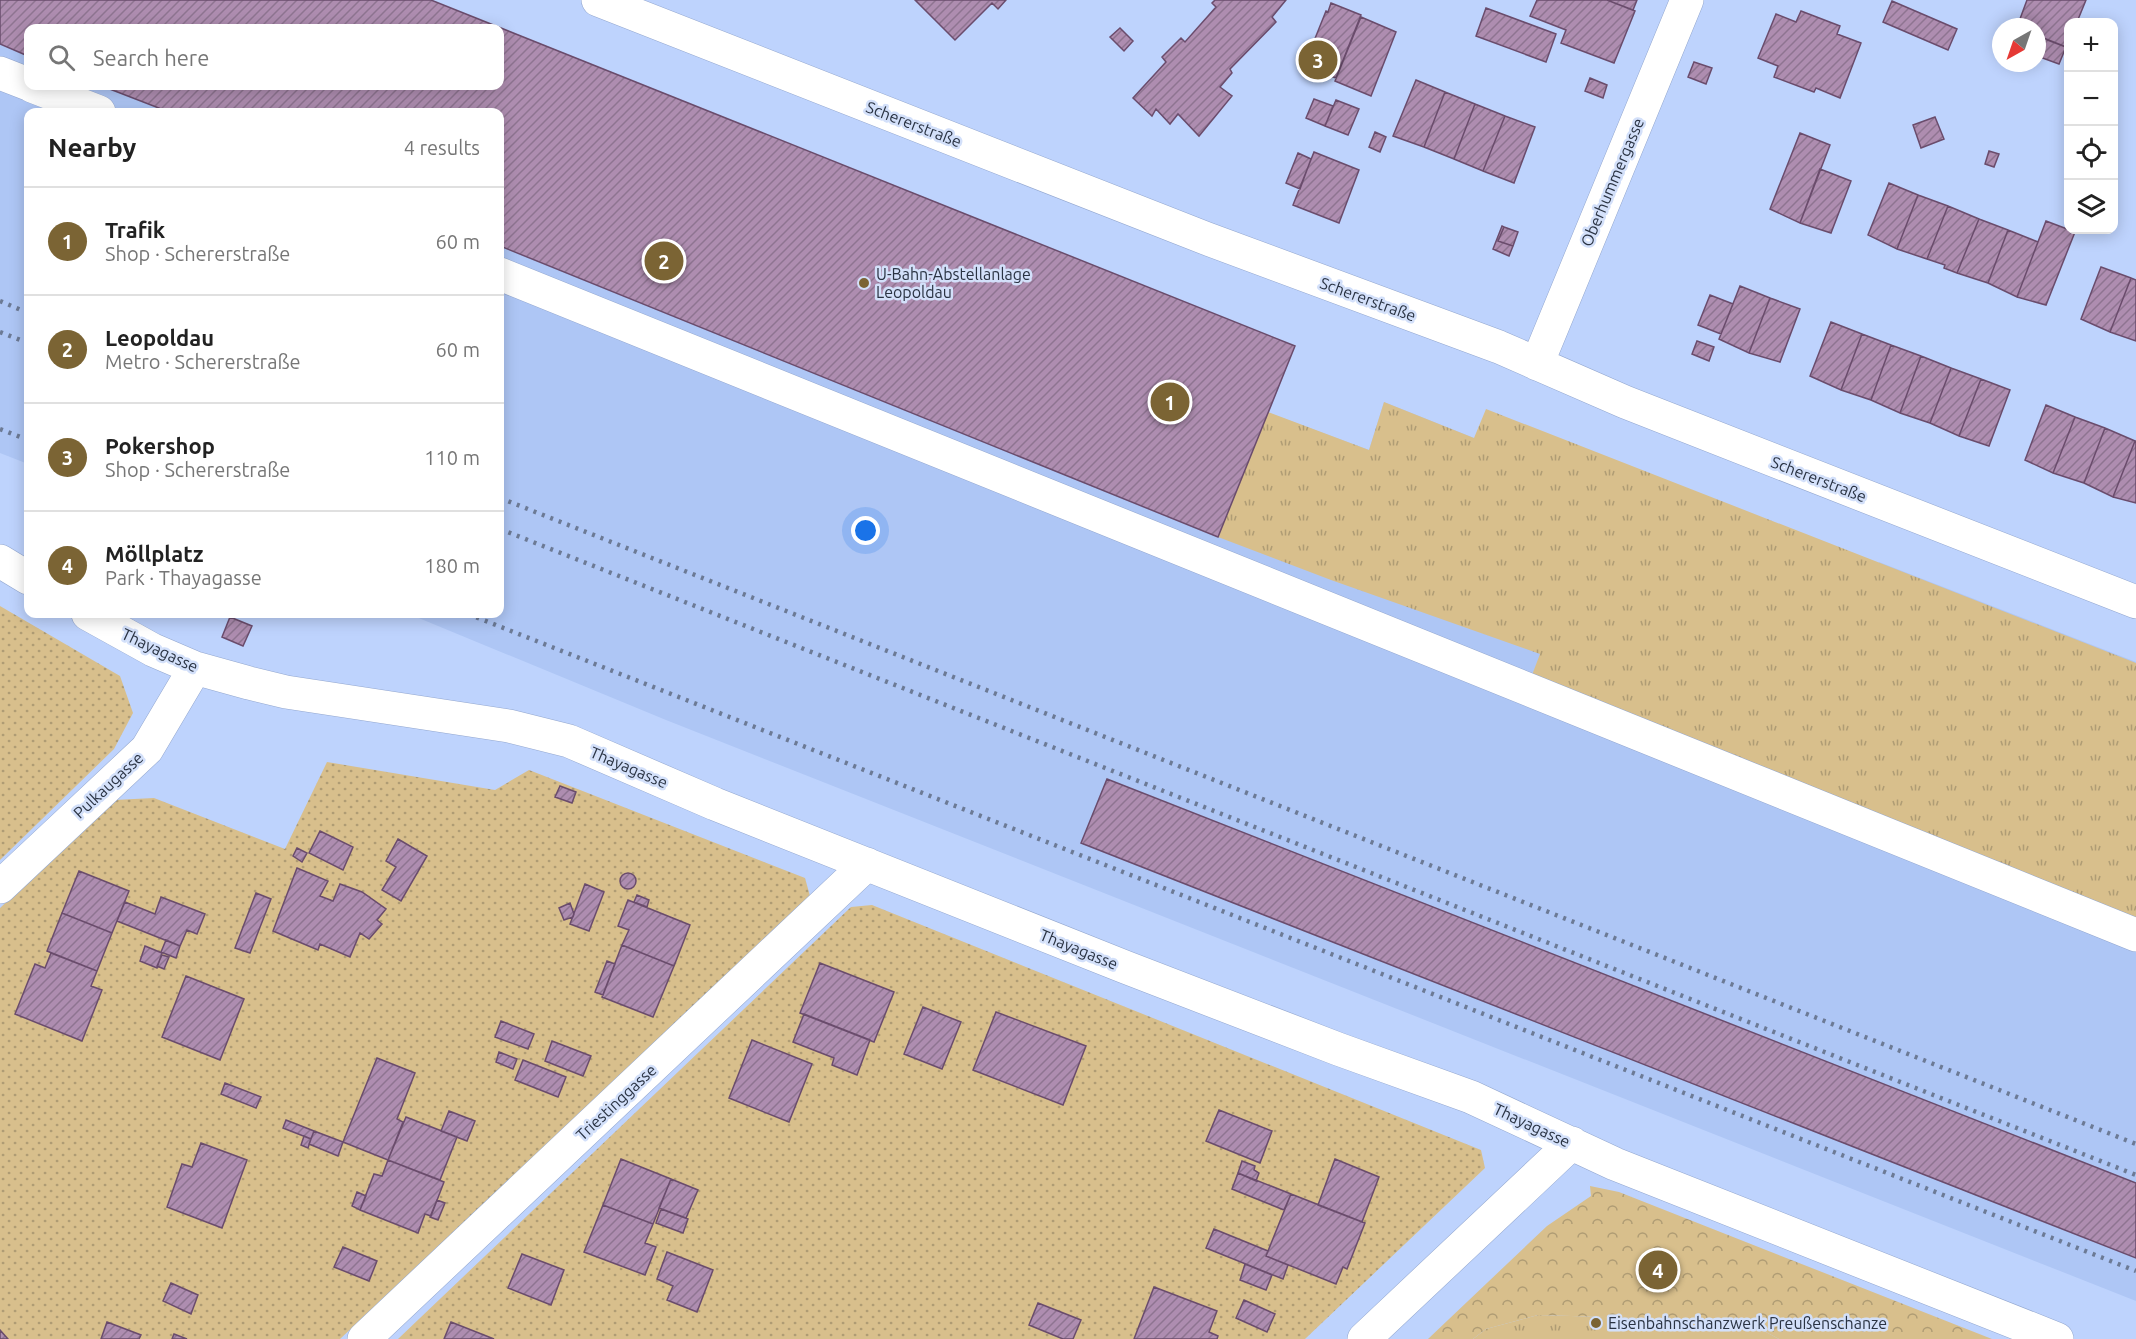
<!DOCTYPE html>
<meta charset="utf-8">
<style>
body{margin:0;font-family:Ubuntu,sans-serif;background:#f6f6f6;color:#222}
.controls{position:absolute;right:18px;top:18px;display:grid;overflow:hidden;border-radius:12px;box-shadow:0 3px 15px #0003}
.controls button{width:54px;height:54px;display:grid;place-items:center;padding:0;border:0;border-bottom:2px solid #e0e0e0;background:#fff;color:#222;font:30px sans-serif}
.compass{position:absolute;left:1992px;top:18px;width:54px;height:54px;border-radius:50%;background:#fff;box-shadow:0 3px 15px #0003;rotate:220deg}
.you{position:absolute;left:866px;top:531px;width:21px;height:21px;margin:-15px;border:4px solid #fff;border-radius:50%;background:#1a73e8;box-shadow:0 0 0 9px #1a73e833}
.badge{display:grid;place-items:center;width:39px;height:39px;border-radius:50%;background:#7b6434;color:#fff;font-size:20px;font-weight:700}
.pin{position:absolute;translate:-50% -50%;border:3px solid #fff;box-shadow:0 2px 6px #0006}
.list{margin:0;padding:0;list-style:none}
h2{display:flex;justify-content:space-between;align-items:center;height:78px;margin:0;padding:0 24px;font-size:26px}
h2 small{font-size:20px;font-weight:400;color:#767676}
.list li{display:grid;grid-template-columns:39px 1fr auto;gap:18px;align-items:center;box-sizing:border-box;height:108px;padding:0 24px;border-top:2px solid #e0e0e0}
.list b{display:block;font-size:22px;white-space:nowrap}
.list p{margin:0;font-size:20px;white-space:nowrap;color:#767676}
.list em{font-size:20px;font-style:normal;color:#767676}
.icon{flex:none;width:33px;height:33px;fill:none;stroke:currentColor;stroke-width:2;stroke-linecap:round;stroke-linejoin:round}
.map{position:relative;flex:none;width:2136px;height:1339px;overflow:hidden}
.search{position:absolute;background:#fff;box-shadow:0 3px 15px #0003;left:24px;top:24px;width:480px;height:66px;display:flex;align-items:center;gap:15px;box-sizing:border-box;padding:0 21px;border-radius:12px;color:#767676;font-size:22px}
.panel{position:absolute;background:#fff;box-shadow:0 3px 15px #0003;left:24px;top:108px;width:480px;height:510px;border-radius:12px}
.map>svg:first-child{display:block}
.built{fill:#aec6f5;fill-rule:evenodd}
.grass{fill:url(#grass-tufts)}
.park{fill:url(#park-crowns)}
.garden{fill:url(#garden-dots)}
.building{fill:url(#building-hatch);stroke:#6a4c6c;stroke-width:1.5}
.lines{fill:none;stroke-linecap:round;stroke-linejoin:round}
.minor-casing{stroke:#93a7cf;stroke-width:34}
.minor{stroke:#fff;stroke-width:33}
.rail{stroke:#6c7a95;stroke-width:4.5;stroke-dasharray:3 6;stroke-linecap:butt}
.poi-dot{fill:#7b6434;stroke:#d3e0fa;stroke-width:2}
.labels{text-anchor:middle;dominant-baseline:central;stroke-width:5;stroke-linejoin:round;paint-order:stroke}
.street-label{font-size:16px;fill:#2a3343;stroke:#d3e0fa}
.poi-label{font-size:16px;fill:#2a3343;stroke:#d3e0fa;text-anchor:start}
</style>
<div class="map">
<svg width="2136" height="1339" viewBox="0 0 2136 1339">
<defs>
<pattern id="grass-tufts" width="24" height="20" patternUnits="userSpaceOnUse" patternTransform="scale(1.5)"><rect width="24" height="20" fill="#d8bf8c"/><path d="M3 7l-1-3M5 7V3M7 7l1-3M15 17l-1-3M17 17v-4M19 17l1-3" fill="none" stroke="#af9c74"/></pattern>
<pattern id="park-crowns" width="20" height="18" patternUnits="userSpaceOnUse" patternTransform="scale(1.5)"><rect width="20" height="18" fill="#d8bf8c"/><path d="M2 6a3 3 0 1 1 6 0M12 15a3 3 0 1 1 6 0" fill="none" stroke="#af9c74"/></pattern>
<pattern id="garden-dots" width="8" height="8" patternUnits="userSpaceOnUse" patternTransform="scale(1.5)"><rect width="8" height="8" fill="#d8bf8c"/><path d="M2 2h.1M6 6h.1" fill="none" stroke="#af9c74" stroke-width="1.8" stroke-linecap="round"/></pattern>
<pattern id="building-hatch" width="6" height="6" patternUnits="userSpaceOnUse" patternTransform="scale(1.5)"><rect width="6" height="6" fill="#ae8db0"/><path d="M-1 1l2-2M0 6l6-6M5 7l2-2" fill="none" stroke="#8e7491"/></pattern>
</defs>
<rect width="100%" height="100%" fill="#bed3fd"/>
<path class="built" d="M 0,0 L 431,0 L 1295,346 L 1269,413 L 1369,450 L 1384,402 L 1474,438 L 1873,577 L 1879,562 L 2136,662 L 2136,1301 L 666,720 L 409,614 L 500,614 L 500,112 L 28,112 L 28,464 L 0,453 ZM 28,28 L 500,28 L 500,86 L 28,86 Z"/>
<path class="grass" d="M 1384,402 L 1474,438 L 1486,409 L 2136,663 L 2136,920 L 1532,675 L 1540,654 L 1331,580 L 1218,537 L 1268,412 L 1369,450 Z
M 1538,1315 L 1637,1318 L 1764,1331 L 1779,1339 L 1473,1339 L 1486,1329 Z"/>
<path class="park" d="M 1590,1186 L 1619,1192 L 1992,1339 L 1779,1339 L 1764,1331 L 1637,1318 L 1538,1315 L 1486,1329 L 1473,1339 L 1428,1339 L 1547,1226 L 1591,1196 Z"/>
<path class="garden" d="M 0,606 L 120,676 L 133,713 L 114,749 L 0,860 Z
M 327,762 L 495,790 L 529,770 L 805,878 L 810,896 L 340,1339 L 0,1339 L 0,908 L 114,800 L 154,798 L 285,849 Z
M 872,905 L 1481,1150 L 1485,1168 L 1305,1339 L 398,1339 L 851,907 Z"/>
<path class="building" d="M 0,0 L 431,0 L 1295,346 L 1218,537 L 500,246 L 500,112 L 169,112 L 102,86 L 500,86 L 500,28 L 28,28 L 28,56 L 0,44 Z
M 915,0 L 1006,0 L 998,9 L 992,3 L 955,40 Z
M 1215,0 L 1286,0 L 1272,17 L 1276,22 L 1230,69 L 1232,73 L 1220,87 L 1232,96 L 1199,136 L 1178,114 L 1170,124 L 1156,109 L 1152,116 L 1133,98 L 1166,62 L 1162,57 L 1181,38 L 1185,42 L 1216,7 L 1212,3 Z
M 1537,0 L 1607,0 L 1635,11 L 1614,63 L 1561,43 L 1566,30 L 1530,16 Z
M 1607,0 L 1637,0 L 1633,10 Z
M 2027,0 L 2086,0 L 2077,22 L 2068,22 L 2068,48 L 2037,36 L 2037,27 L 2017,27 Z
M 1892,1 L 1957,29 L 1948,50 L 1883,22 Z
M 1331,3 L 1361,15 L 1336,78 L 1304,66 L 1326,11 L 1328,12 Z
M 1486,8 L 1556,34 L 1546,62 L 1476,36 Z
M 1801,11 L 1840,26 L 1837,34 L 1861,43 L 1840,98 L 1816,88 L 1814,92 L 1774,77 L 1778,66 L 1758,58 L 1776,14 L 1796,22 Z
M 1361,17 L 1396,32 L 1371,96 L 1335,81 Z
M 1120,28 L 1133,41 L 1124,51 L 1110,37 Z
M 2041,37 L 2066,47 L 2059,64 L 2037,56 L 2037,47 Z
M 1694,62 L 1712,68 L 1706,84 L 1688,77 Z
M 1590,78 L 1607,85 L 1603,98 L 1585,91 Z
M 1416,80 L 1445,92 L 1424,147 L 1393,136 Z
M 1445,92 L 1475,104 L 1454,159 L 1424,147 Z
M 1314,99 L 1333,106 L 1325,126 L 1306,118 Z
M 1336,100 L 1359,109 L 1348,135 L 1325,126 Z
M 1475,104 L 1505,116 L 1483,171 L 1454,159 Z
M 1505,116 L 1535,127 L 1514,183 L 1483,171 Z
M 1935,117 L 1944,139 L 1921,148 L 1913,125 Z
M 1375,132 L 1386,137 L 1380,152 L 1369,147 Z
M 1800,133 L 1830,145 L 1800,223 L 1770,209 Z
M 1989,151 L 1999,154 L 1994,167 L 1985,164 Z
M 1314,152 L 1359,170 L 1339,223 L 1293,205 Z
M 1298,153 L 1311,159 L 1300,189 L 1286,183 Z
M 1820,169 L 1851,181 L 1831,233 L 1800,223 Z
M 1889,183 L 1918,195 L 1897,249 L 1868,235 Z
M 1918,195 L 1948,206 L 1927,259 L 1897,249 Z
M 1948,206 L 1979,219 L 1957,273 L 1944,268 L 1945,265 L 1927,259 Z
M 1979,219 L 2008,230 L 1988,283 L 1957,273 Z
M 2046,221 L 2075,232 L 2046,305 L 2017,297 Z
M 1502,226 L 1504,227 L 1498,241 L 1513,246 L 1509,256 L 1493,249 Z
M 1504,227 L 1518,232 L 1513,246 L 1498,241 Z
M 2008,230 L 2038,242 L 2017,297 L 1988,283 Z
M 2101,267 L 2131,278 L 2110,332 L 2081,319 Z
M 2131,278 L 2136,280 L 2136,341 L 2110,332 Z
M 1740,286 L 1770,298 L 1749,353 L 1719,339 Z
M 1710,295 L 1733,304 L 1721,334 L 1698,325 Z
M 1770,298 L 1800,309 L 1780,362 L 1749,353 Z
M 1831,322 L 1862,334 L 1841,390 L 1810,376 Z
M 1862,334 L 1891,345 L 1871,400 L 1841,390 Z
M 1697,341 L 1714,347 L 1709,361 L 1692,354 Z
M 1891,345 L 1921,356 L 1900,413 L 1871,400 Z
M 1921,356 L 1951,368 L 1930,423 L 1900,413 Z
M 1951,368 L 1981,379 L 1959,436 L 1930,423 Z
M 1981,379 L 2010,390 L 1989,446 L 1959,436 Z
M 2046,405 L 2075,417 L 2053,473 L 2025,460 Z
M 2075,417 L 2105,428 L 2084,483 L 2053,473 Z
M 2105,428 L 2135,441 L 2113,497 L 2084,483 Z
M 2135,441 L 2136,441 L 2136,503 L 2113,497 Z
M 230,617 L 252,626 L 243,646 L 222,637 Z
M 1107,779 L 2136,1183 L 2136,1258 L 1081,843 Z
M 560,786 L 576,792 L 572,803 L 555,797 Z
M 320,831 L 353,847 L 343,870 L 309,853 Z
M 398,839 L 427,856 L 401,901 L 382,890 L 396,867 L 386,861 Z
M 297,848 L 307,853 L 302,862 L 293,856 Z
M 297,868 L 328,881 L 320,896 L 333,901 L 340,884 L 362,892 L 386,909 L 377,920 L 382,924 L 369,939 L 360,933 L 350,957 L 320,944 L 318,950 L 273,931 Z
M 79,871 L 129,891 L 112,933 L 62,913 Z
M620 881a8 8 0 1 1 16 0a8 8 0 1 1-16 0Z
M 585,884 L 604,892 L 589,931 L 570,924 Z
M 256,893 L 271,899 L 250,953 L 235,948 Z
M 637,895 L 649,900 L 647,907 L 634,902 Z
M 161,897 L 205,914 L 197,934 L 187,930 L 180,946 L 117,921 L 125,902 L 155,914 Z
M 628,900 L 690,925 L 674,966 L 622,945 L 629,930 L 618,926 Z
M 570,903 L 574,914 L 573,917 L 564,920 L 559,908 Z
M 62,913 L 112,933 L 97,971 L 47,951 Z
M 166,940 L 180,946 L 176,958 L 161,952 Z
M 622,945 L 674,966 L 653,1017 L 602,997 Z
M 145,946 L 162,953 L 157,968 L 140,961 Z
M 51,953 L 97,971 L 91,986 L 102,990 L 82,1041 L 15,1014 L 35,964 L 45,968 Z
M 162,955 L 169,957 L 164,969 L 157,966 Z
M 607,961 L 615,964 L 603,995 L 595,992 Z
M 820,963 L 894,992 L 874,1042 L 800,1013 Z
M 186,976 L 244,999 L 220,1060 L 162,1037 Z
M 923,1007 L 961,1022 L 942,1069 L 904,1054 Z
M 996,1012 L 1086,1046 L 1063,1105 L 973,1070 Z
M 804,1014 L 870,1040 L 857,1075 L 832,1065 L 834,1058 L 793,1042 Z
M 501,1021 L 534,1034 L 528,1049 L 495,1037 Z
M 752,1040 L 812,1064 L 789,1122 L 729,1098 Z
M 552,1041 L 591,1056 L 583,1076 L 545,1061 Z
M 499,1052 L 517,1059 L 513,1069 L 496,1062 Z
M 377,1058 L 415,1073 L 397,1119 L 403,1122 L 388,1160 L 343,1142 Z
M 523,1060 L 566,1077 L 558,1097 L 515,1080 Z
M 225,1083 L 261,1097 L 256,1108 L 221,1094 Z
M 1219,1110 L 1272,1131 L 1260,1163 L 1206,1141 Z
M 449,1111 L 475,1121 L 467,1141 L 441,1131 Z
M 406,1117 L 457,1137 L 440,1180 L 388,1160 Z
M 286,1120 L 314,1131 L 311,1139 L 283,1128 Z
M 314,1131 L 343,1142 L 338,1156 L 309,1144 Z
M 304,1136 L 311,1139 L 308,1148 L 301,1145 Z
M 201,1143 L 247,1160 L 222,1228 L 167,1207 L 182,1164 L 192,1167 Z
M 621,1159 L 671,1179 L 653,1224 L 603,1205 Z
M 1335,1159 L 1379,1177 L 1362,1222 L 1318,1205 Z
M 388,1160 L 444,1182 L 431,1216 L 425,1214 L 418,1233 L 360,1210 L 374,1174 L 382,1176 Z
M 1242,1161 L 1255,1166 L 1254,1170 L 1259,1173 L 1256,1181 L 1238,1173 Z
M 1238,1173 L 1291,1194 L 1284,1210 L 1232,1189 Z
M 671,1179 L 698,1190 L 686,1218 L 659,1208 Z
M 357,1192 L 366,1196 L 360,1210 L 352,1206 Z
M 1291,1194 L 1365,1223 L 1347,1269 L 1343,1267 L 1336,1284 L 1266,1256 Z
M 437,1200 L 445,1203 L 438,1220 L 430,1217 Z
M 603,1205 L 653,1224 L 645,1243 L 656,1247 L 645,1275 L 584,1252 Z
M 661,1209 L 688,1219 L 683,1233 L 656,1223 Z
M 1214,1229 L 1268,1251 L 1266,1256 L 1288,1265 L 1283,1279 L 1206,1248 Z
M 343,1247 L 377,1261 L 369,1281 L 334,1267 Z
M 667,1252 L 713,1270 L 697,1312 L 667,1300 L 673,1286 L 657,1279 Z
M 522,1254 L 564,1270 L 551,1305 L 508,1288 Z
M 1245,1264 L 1272,1275 L 1266,1290 L 1240,1280 Z
M 171,1283 L 198,1295 L 191,1314 L 163,1301 Z
M 1154,1287 L 1217,1311 L 1209,1332 L 1218,1336 L 1217,1339 L 1134,1339 Z
M 1244,1300 L 1275,1314 L 1267,1332 L 1236,1318 Z
M 1038,1303 L 1081,1320 L 1073,1339 L 1063,1339 L 1029,1325 Z
M 107,1322 L 141,1335 L 139,1339 L 101,1339 Z
M 451,1322 L 494,1339 L 444,1339 Z
M 0,1330 L 8,1339 L 0,1339 Z
M 174,1334 L 187,1339 L 172,1339 Z"/>
<g class="lines">
<g class="minor-casing">
<path id="minor" d="M 598,0 L 1205,238 L 1499,347 L 1625,402 L 2136,602
M 0,73 L 28,84
M 32,86 L 99,112
M 500,274 L 2136,935
M 1537,364 L 1687,0
M 0,561 L 28,578
M 88,614 L 153,650 L 195,668 L 249,683 L 286,692 L 509,726 L 569,741 L 715,804 L 1125,967 L 1338,1049 L 1471,1097 L 1615,1164 L 2057,1339
M 0,887 L 147,749 L 195,668
M 364,1339 L 867,864
M 1364,1339 L 1572,1143"/>
</g>
<use href="#minor" class="minor"/>
<path class="rail" d="M 0,301 L 28,313
M 0,332 L 28,343
M 0,429 L 28,440
M 500,498 L 2136,1144
M 500,529 L 2136,1175
M 468,614 L 2136,1271"/>
</g>
<g class="poi-dot">
<circle cx="864" cy="283" r="6"/>
<circle cx="1596" cy="1323" r="6"/>
</g>
<g class="labels">
<g class="street-label">
<text transform="translate(914 124) rotate(21)">Schererstraße</text>
<text transform="translate(1612 182) rotate(-67)">Oberhummergasse</text>
<text transform="translate(1368 299) rotate(20)">Schererstraße</text>
<text transform="translate(1819 479) rotate(21)">Schererstraße</text>
<text transform="translate(160 650) rotate(25)">Thayagasse</text>
<text transform="translate(629 767) rotate(23)">Thayagasse</text>
<text transform="translate(108 785) rotate(-43)">Pulkaugasse</text>
<text transform="translate(1079 949) rotate(22)">Thayagasse</text>
<text transform="translate(616 1102) rotate(-43)">Triestinggasse</text>
<text transform="translate(1532 1125) rotate(25)">Thayagasse</text>
</g>
<g class="poi-label">
<text x="876" y="274">U-Bahn-Abstellanlage<tspan x="876" dy="18">Leopoldau</tspan></text>
<text x="1608" y="1323">Eisenbahnschanzwerk Preußenschanze</text>
</g>
</g>
</svg>
<div class="controls">
<button>+</button>
<button>−</button>
<button><svg class="icon" aria-label="locate" viewBox="0 0 24 24"><circle cx="12" cy="12" r="6"/><path d="M12 2v4M12 18v4M2 12h4M18 12h4"/></svg></button>
<button><svg class="icon" aria-label="layers" viewBox="0 0 24 24"><path d="M12 4l9 5-9 5-9-5zM3 14l9 5 9-5"/></svg></button>
</div>
<svg class="compass" viewBox="-18 -18 36 36"><path d="M0-13l5 13h-10z" fill="#e53935"/><path d="M0 13l5-13h-10z" fill="#767676"/></svg>
<div class="you"></div>
<div class="pin badge" style="left:1170px;top:402px">1</div>
<div class="pin badge" style="left:664px;top:261px">2</div>
<div class="pin badge" style="left:1318px;top:60px">3</div>
<div class="pin badge" style="left:1658px;top:1270px">4</div>
<div class="search"><svg class="icon" aria-label="search" viewBox="0 0 24 24"><circle cx="10" cy="10" r="6"/><path d="M15 15l6 6"/></svg>Search here</div>
<section class="panel">
<h2>Nearby<small>4 results</small></h2>
<ul class="list">
<li><span class="badge">1</span><div><b>Trafik</b><p>Shop · Schererstraße</p></div><em>60 m</em></li>
<li><span class="badge">2</span><div><b>Leopoldau</b><p>Metro · Schererstraße</p></div><em>60 m</em></li>
<li><span class="badge">3</span><div><b>Pokershop</b><p>Shop · Schererstraße</p></div><em>110 m</em></li>
<li><span class="badge">4</span><div><b>Möllplatz</b><p>Park · Thayagasse</p></div><em>180 m</em></li>
</ul>
</section>
</div>
